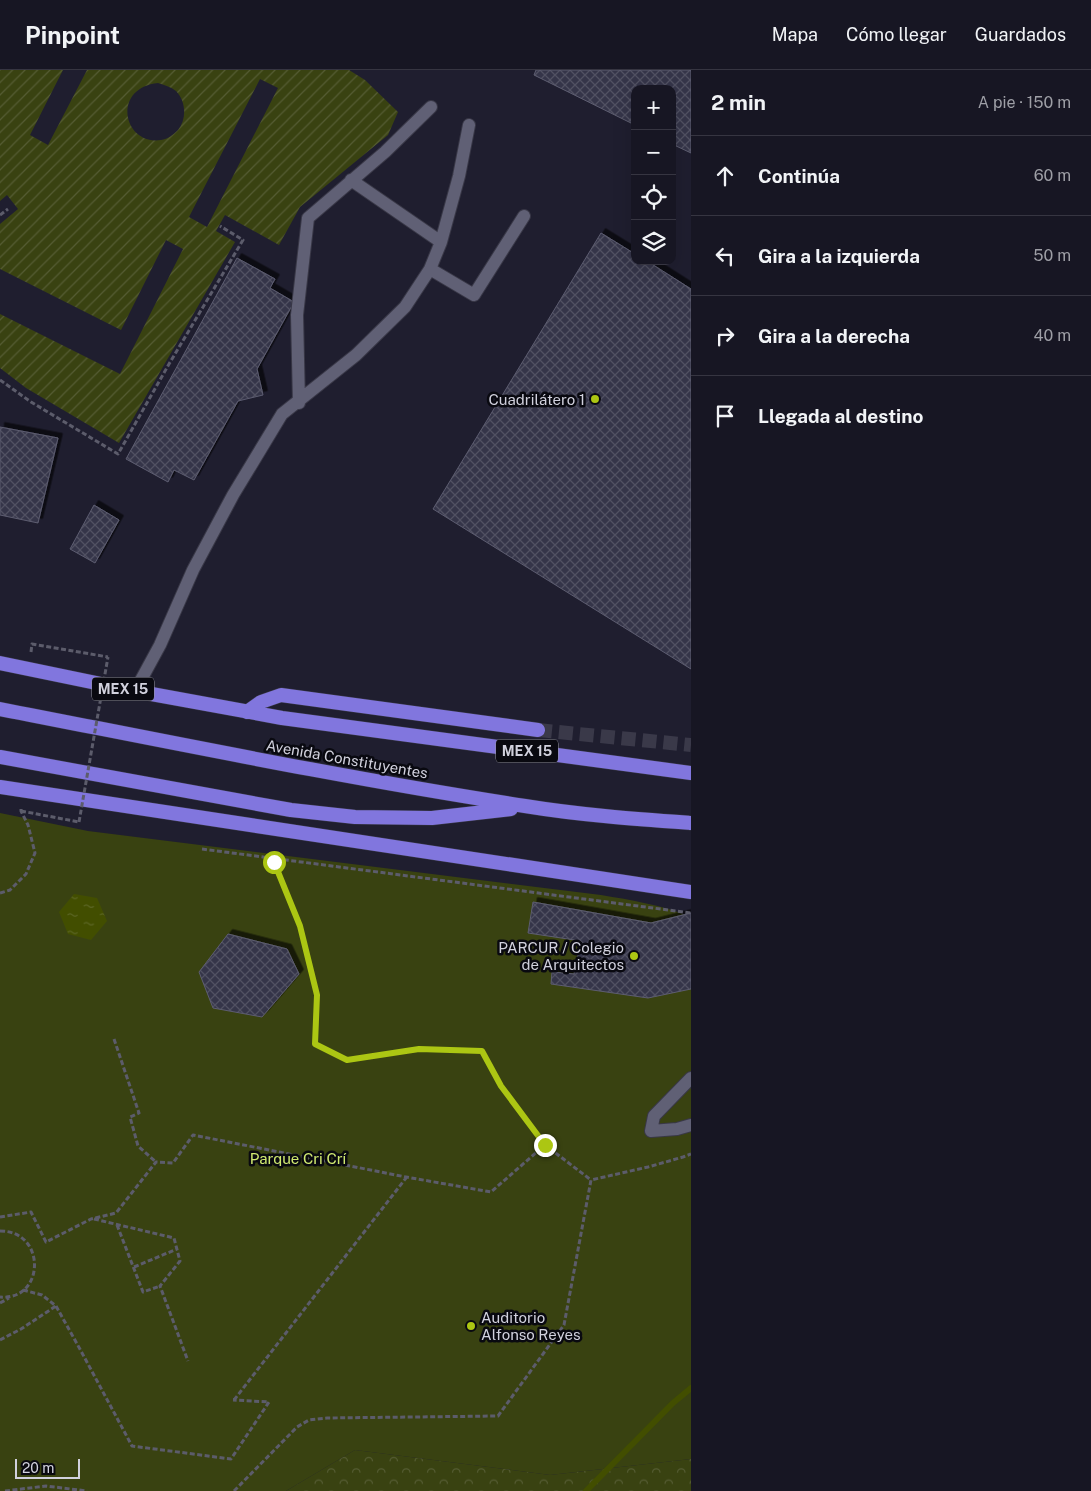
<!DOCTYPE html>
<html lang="es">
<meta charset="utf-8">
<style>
body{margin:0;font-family:"Public Sans",sans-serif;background:#242330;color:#f1f3f6}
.controls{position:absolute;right:15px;top:15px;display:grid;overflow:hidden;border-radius:10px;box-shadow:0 5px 20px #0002}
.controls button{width:45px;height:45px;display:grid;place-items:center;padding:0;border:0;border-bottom:1px solid #363541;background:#171623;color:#f1f3f6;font:25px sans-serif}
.scale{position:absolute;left:15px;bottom:12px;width:65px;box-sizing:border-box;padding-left:5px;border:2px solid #d1d1dd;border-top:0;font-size:14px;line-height:18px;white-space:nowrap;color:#d1d1dd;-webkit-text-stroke:4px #090910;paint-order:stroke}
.stop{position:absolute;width:15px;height:15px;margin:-11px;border:4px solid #acc613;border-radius:50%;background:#fff}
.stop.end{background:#acc613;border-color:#fff;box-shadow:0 1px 5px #0008}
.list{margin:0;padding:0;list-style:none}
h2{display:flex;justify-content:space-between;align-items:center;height:65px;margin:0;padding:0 20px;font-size:21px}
h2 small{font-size:16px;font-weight:400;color:#9e9fa6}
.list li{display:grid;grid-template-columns:32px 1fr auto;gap:15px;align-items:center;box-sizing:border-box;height:80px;padding:0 20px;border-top:1px solid #363541}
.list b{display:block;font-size:19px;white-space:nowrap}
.list em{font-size:16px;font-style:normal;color:#9e9fa6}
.icon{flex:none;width:28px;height:28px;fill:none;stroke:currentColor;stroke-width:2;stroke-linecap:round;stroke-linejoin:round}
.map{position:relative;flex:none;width:691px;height:1421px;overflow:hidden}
header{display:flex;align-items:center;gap:30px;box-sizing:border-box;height:70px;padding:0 25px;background:#171623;border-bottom:1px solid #363541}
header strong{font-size:24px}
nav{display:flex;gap:28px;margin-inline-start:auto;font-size:18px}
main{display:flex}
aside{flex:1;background:#171623}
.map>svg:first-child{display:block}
.green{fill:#394211}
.forest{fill:url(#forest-crowns)}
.garden{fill:url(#garden-furrows);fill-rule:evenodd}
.water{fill:url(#water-ripples)}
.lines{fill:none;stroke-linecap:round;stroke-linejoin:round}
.stream{stroke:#424e00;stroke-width:6}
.building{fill:url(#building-cross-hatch);stroke:#5d5d71;filter:url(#shadow)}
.trunk-tunnel{stroke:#3a3949;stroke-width:14;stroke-dasharray:14 7;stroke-linecap:butt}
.service-casing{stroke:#393847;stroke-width:14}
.trunk-casing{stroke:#393847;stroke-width:15}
.path{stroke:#5c5c6b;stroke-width:3;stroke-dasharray:5 2.5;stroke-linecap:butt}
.service{stroke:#606075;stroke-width:12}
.trunk{stroke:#8176de;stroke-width:14}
.path-bridge{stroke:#5c5c6b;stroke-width:3;stroke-dasharray:5 2.5;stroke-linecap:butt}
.route{stroke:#acc613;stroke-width:6}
.poi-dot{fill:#acc613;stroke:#090910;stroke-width:2}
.labels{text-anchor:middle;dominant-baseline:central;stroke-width:5;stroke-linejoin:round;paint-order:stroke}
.shield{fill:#090910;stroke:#9595a0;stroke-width:1}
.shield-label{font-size:14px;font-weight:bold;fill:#d1d1dd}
.poi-label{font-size:15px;fill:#d1d1dd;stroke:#090910;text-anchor:end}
.street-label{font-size:15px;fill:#d1d1dd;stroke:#090910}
.park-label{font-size:15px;fill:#d1ea71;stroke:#090910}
</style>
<header>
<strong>Pinpoint</strong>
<nav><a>Mapa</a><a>Cómo llegar</a><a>Guardados</a></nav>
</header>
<main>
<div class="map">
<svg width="691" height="1421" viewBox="0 0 691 1421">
<defs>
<pattern id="forest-crowns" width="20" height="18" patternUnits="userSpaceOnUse" patternTransform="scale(1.25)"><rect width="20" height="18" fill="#394211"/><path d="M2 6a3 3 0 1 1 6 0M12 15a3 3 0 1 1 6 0" fill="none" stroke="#555c33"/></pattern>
<pattern id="garden-furrows" width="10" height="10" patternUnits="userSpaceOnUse" patternTransform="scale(1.25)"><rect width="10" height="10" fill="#394211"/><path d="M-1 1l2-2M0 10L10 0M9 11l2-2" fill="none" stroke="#555c33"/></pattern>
<pattern id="water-ripples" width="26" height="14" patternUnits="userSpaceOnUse" patternTransform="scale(1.25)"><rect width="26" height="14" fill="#424e00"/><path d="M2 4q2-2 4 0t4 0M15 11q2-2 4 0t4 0" fill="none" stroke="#5c6625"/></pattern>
<pattern id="building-cross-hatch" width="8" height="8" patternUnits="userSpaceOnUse" patternTransform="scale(1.25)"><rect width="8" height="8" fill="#353548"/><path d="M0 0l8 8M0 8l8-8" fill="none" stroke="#515162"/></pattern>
<filter id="shadow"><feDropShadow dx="4.5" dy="-4.5" stdDeviation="0" flood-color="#0009"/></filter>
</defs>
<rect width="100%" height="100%" fill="#1f1e2f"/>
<path class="green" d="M 0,743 L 88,761 L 601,825 C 631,830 662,835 691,847 L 691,1389 L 550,1405 L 355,1380 L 286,1421 L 0,1421 Z"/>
<path class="forest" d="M 355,1380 L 550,1405 L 691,1389 L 691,1421 L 286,1421 Z"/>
<path class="garden" d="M 0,0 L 63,0 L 30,65 L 48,75 L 87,0 L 349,0 L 365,10 L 398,42 L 388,65 L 300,137 L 279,175 L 225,145 L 216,161 L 235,172 L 119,373 L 26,318 L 0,298 L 0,244 L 120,304 L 183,179 L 166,170 L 121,260 L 0,199 L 0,154 L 18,139 L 7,125 L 0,131 ZM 260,9 L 278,18 L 207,157 L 189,147 ZM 158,13 C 164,15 171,17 176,21 C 186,31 187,49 178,60 C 173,65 168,69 161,70 C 123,76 111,18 158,13 Z"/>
<path class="water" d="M 74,824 L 97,828 L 107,851 L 91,870 L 68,864 L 59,842 Z"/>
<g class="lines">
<path class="stream" d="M 586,1421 L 673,1333 L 691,1318"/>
</g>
<path class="building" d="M 536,0 L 691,0 L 691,83 L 672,74 L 672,19 L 635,19 L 635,55 L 534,5 Z
M 601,163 L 635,184 L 635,191 L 647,191 L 691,219 L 691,599 L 433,439 Z
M 237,188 L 275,209 L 270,218 L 294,232 L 257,299 L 263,325 L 238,331 L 194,410 L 174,400 L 168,412 L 126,389 Z
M 0,357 L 58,368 L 38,453 L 0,445 Z
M 94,435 L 119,450 L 95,493 L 70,479 Z
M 533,832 L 651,853 L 691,843 L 691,919 L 648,928 L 551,914 L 552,902 L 574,904 L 581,871 L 528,863 Z
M 228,864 L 287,879 L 299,904 L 262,947 L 213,938 L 199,902 Z"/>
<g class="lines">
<path class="trunk-tunnel" d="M 538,660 L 691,675"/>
<g class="service-casing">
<path id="service" d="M 351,110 L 441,172
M 430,199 L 474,225 L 524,146
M 299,333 L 297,245 L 308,148 L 385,82 L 431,37
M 135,621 L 160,575 L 193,500 L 233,425 L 282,344 L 356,285 L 405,237 L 430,199 L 441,172 L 459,106 L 469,55
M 691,1008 L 654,1046 L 651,1061 L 677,1059 L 691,1055"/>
</g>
<g class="trunk-casing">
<path id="trunk" d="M 0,593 L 135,621 L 282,648 L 691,703
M 0,639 C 175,673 349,709 525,736 C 580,745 636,749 691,753
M 247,642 L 261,632 L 281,625 L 538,660
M 0,687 L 291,740 L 355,747 L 432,748 L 511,739
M 0,717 L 691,822"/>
</g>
<path class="path" d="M 0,145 L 8,139
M 0,310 L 31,332 L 118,384 L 169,294 L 243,170 L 220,156
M 31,582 L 32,574 L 108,587
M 21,741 L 79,752
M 202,779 L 691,843
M 274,792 L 300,856 L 317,925 L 315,974 L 347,990 L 419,979 L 482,981 L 501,1017 L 545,1075 L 591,1110
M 0,823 L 10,820 L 26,804 L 35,783 L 28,755 L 21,741 L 21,737
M 114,969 L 139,1043 L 130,1047 L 138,1076 L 156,1092
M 0,1147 L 31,1142 L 46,1172 L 91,1149 L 116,1143 L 156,1092 L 173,1093 L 193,1065 L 406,1107 L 491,1122 L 554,1067
M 94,1149 L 174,1168 L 180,1191 L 160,1216 L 188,1291
M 117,1155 L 143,1222 L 160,1216
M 0,1161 C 47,1161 45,1231 0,1227
M 134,1197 L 177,1179
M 23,1220 L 42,1225 L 56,1236 L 81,1281 L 132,1376 L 231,1389 L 269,1332 L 233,1330
M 0,1233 L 9,1228
M 0,1270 L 21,1259 L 56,1236
M 234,1330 L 406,1108
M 5,1421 L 46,1416 L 87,1421
M 234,1421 L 297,1357 L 309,1350 L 327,1348 L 498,1346 L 564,1255 L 591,1110 L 648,1097 L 683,1087 L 691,1084"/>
<use href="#service" class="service"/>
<use href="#trunk" class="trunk"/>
<path class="path-bridge" d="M 79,752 L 108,587"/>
</g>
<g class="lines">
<path class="route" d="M 274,792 L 300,856 L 317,925 L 315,974 L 347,990 L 419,979 L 482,981 L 501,1016 L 545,1075"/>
</g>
<g class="poi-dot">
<circle cx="595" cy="329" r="5"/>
<circle cx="634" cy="886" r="5"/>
<circle cx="471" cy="1256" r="5"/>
</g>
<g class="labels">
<g class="shield">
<rect x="92" y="607.5" width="62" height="23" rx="4"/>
<rect x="496" y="669.5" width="62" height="23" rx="4"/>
</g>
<g class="shield-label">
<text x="123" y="619">MEX 15</text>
<text x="527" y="681">MEX 15</text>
</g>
<g class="poi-label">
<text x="585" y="329">Cuadrilátero 1</text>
<text x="624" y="877">PARCUR / Colegio<tspan x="624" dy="17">de Arquitectos</tspan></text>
<text x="481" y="1247" text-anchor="start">Auditorio<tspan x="481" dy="17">Alfonso Reyes</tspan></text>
</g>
<g class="street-label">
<text transform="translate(347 689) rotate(10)">Avenida Constituyentes</text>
</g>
<g class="park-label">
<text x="298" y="1088">Parque Cri Crí</text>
</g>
</g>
</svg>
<div class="controls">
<button>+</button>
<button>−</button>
<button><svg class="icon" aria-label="locate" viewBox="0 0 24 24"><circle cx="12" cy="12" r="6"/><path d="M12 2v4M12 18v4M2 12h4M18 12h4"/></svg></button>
<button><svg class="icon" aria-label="layers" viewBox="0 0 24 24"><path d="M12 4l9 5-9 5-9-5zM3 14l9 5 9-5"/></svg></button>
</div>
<div class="scale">20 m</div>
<div class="stop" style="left:274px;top:792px"></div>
<div class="stop end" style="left:545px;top:1075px"></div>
</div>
<aside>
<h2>2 min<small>A pie · 150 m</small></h2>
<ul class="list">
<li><svg class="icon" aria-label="ahead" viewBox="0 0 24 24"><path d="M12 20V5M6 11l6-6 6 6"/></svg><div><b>Continúa</b></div><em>60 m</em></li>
<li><svg class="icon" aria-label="left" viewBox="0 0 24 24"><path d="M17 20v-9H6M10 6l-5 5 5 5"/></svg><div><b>Gira a la izquierda</b></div><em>50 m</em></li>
<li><svg class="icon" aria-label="right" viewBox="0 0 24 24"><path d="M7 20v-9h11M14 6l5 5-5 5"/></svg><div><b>Gira a la derecha</b></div><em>40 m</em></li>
<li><svg class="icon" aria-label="arrive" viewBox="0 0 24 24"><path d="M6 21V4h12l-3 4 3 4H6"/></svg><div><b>Llegada al destino</b></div></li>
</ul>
</aside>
</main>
